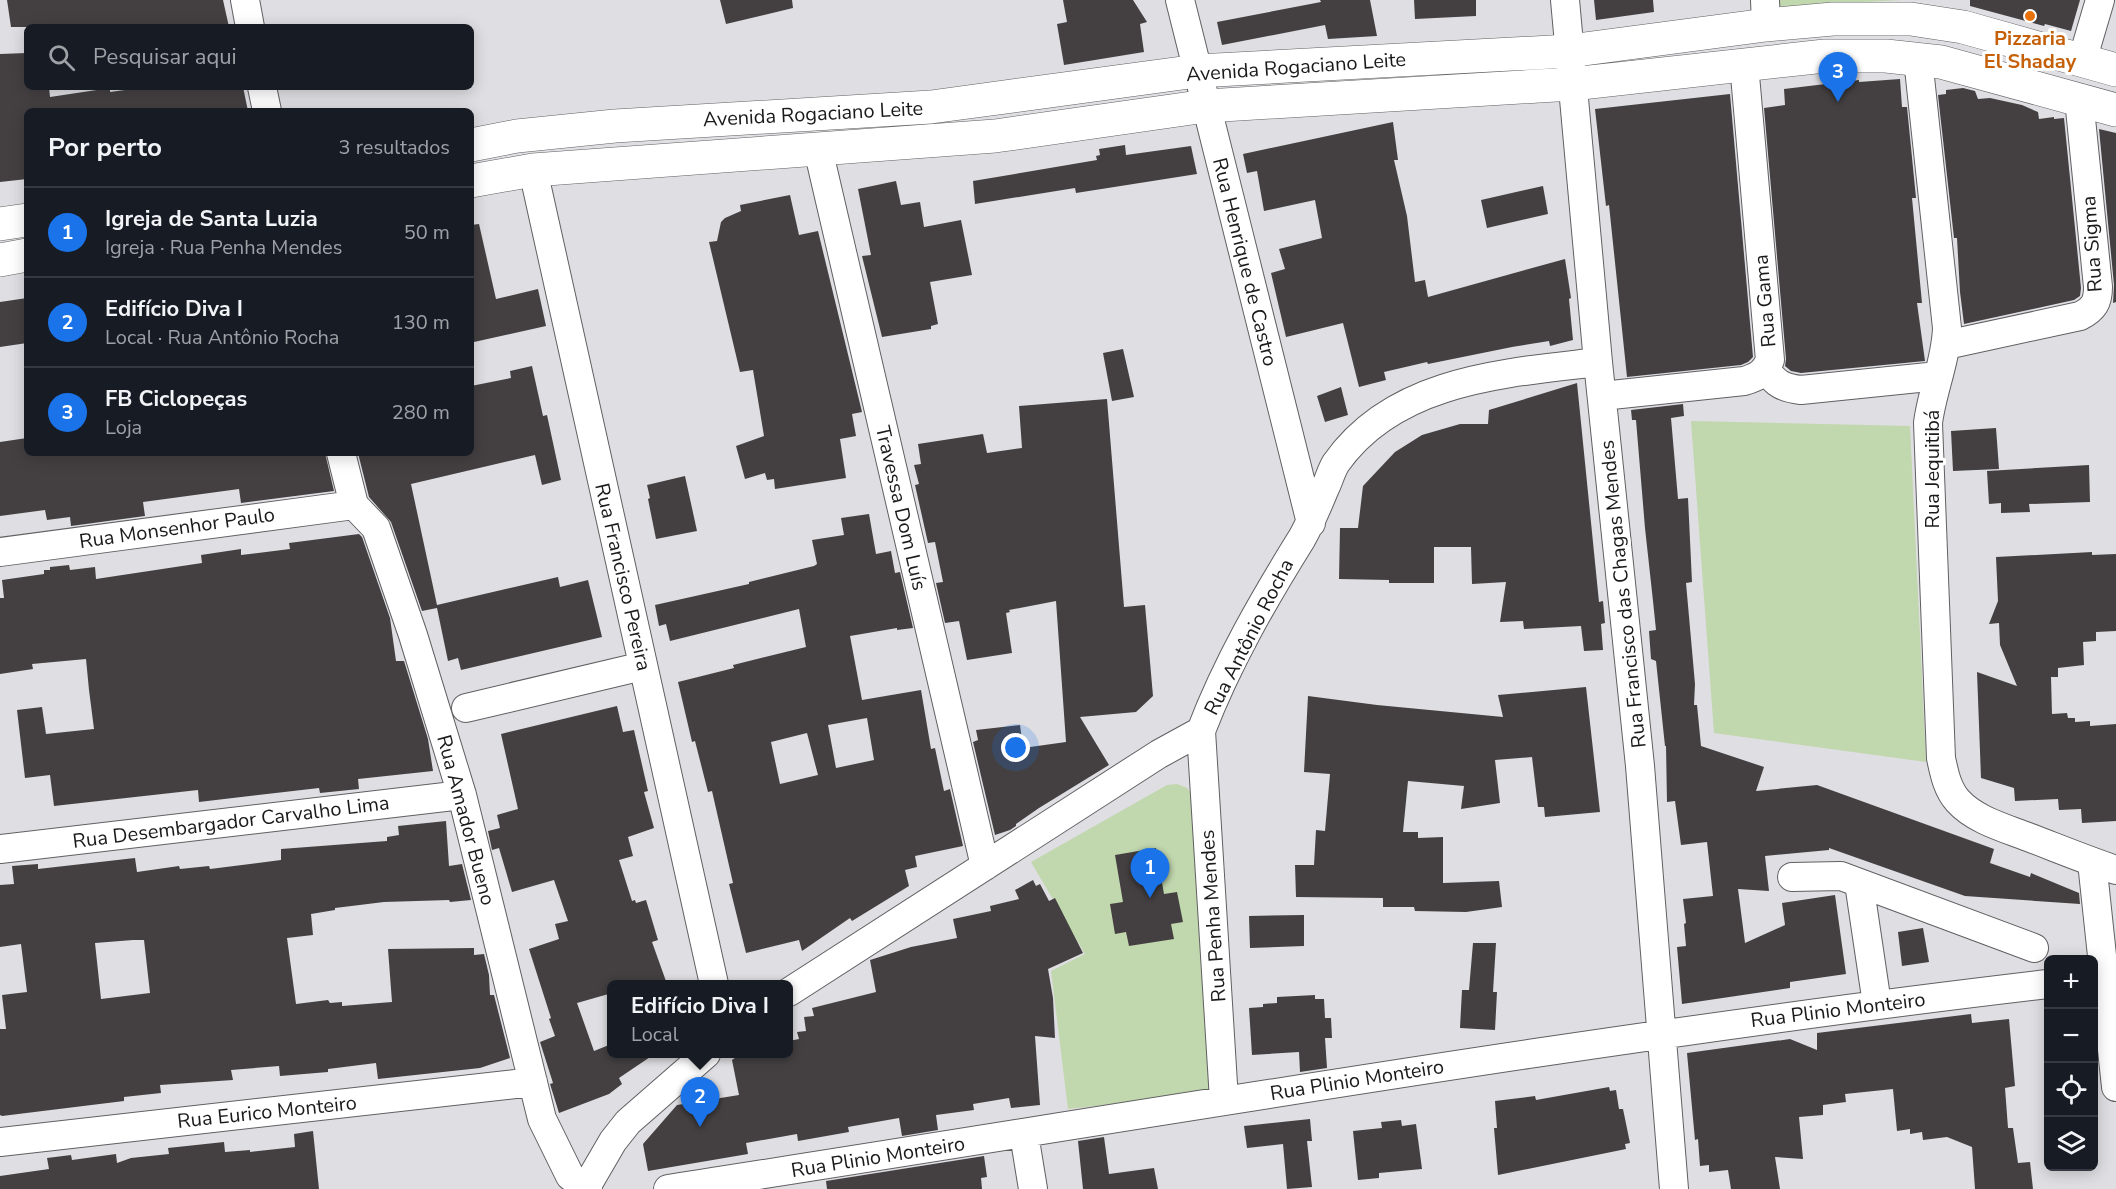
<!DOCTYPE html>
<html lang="pt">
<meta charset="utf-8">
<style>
body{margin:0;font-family:"Nunito Sans",sans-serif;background:#20242c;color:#f1f3f6}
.controls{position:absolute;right:18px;bottom:18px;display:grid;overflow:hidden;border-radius:9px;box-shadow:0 3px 15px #0003}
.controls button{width:54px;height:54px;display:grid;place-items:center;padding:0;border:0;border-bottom:2px solid #363941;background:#171b24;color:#f1f3f6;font:30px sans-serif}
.you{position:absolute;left:1016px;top:748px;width:21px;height:21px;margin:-15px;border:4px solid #fff;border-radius:50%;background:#1a73e8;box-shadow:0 0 0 9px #1a73e833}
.badge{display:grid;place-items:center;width:39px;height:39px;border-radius:50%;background:#1a73e8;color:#fff;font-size:20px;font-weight:700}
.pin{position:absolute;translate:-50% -50px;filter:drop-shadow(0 2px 3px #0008)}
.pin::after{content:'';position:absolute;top:32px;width:21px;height:18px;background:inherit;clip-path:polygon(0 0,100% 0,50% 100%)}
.popup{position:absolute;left:607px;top:980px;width:186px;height:78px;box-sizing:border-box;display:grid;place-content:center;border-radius:9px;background:#171b24;filter:drop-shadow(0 2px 4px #0005);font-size:20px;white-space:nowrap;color:#9ea1a6}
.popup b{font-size:22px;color:#f1f3f6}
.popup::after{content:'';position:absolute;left:50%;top:100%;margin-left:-12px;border:12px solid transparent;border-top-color:#171b24}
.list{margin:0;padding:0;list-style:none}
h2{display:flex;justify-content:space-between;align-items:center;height:78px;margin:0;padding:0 24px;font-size:26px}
h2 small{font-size:20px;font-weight:400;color:#9ea1a6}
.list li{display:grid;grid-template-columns:39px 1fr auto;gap:18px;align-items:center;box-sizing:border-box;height:90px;padding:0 24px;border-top:2px solid #363941}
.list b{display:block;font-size:22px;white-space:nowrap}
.list p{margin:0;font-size:20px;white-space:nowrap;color:#9ea1a6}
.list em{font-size:20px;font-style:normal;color:#9ea1a6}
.icon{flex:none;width:33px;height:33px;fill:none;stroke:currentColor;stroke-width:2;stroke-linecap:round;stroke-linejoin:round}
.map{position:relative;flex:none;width:2116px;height:1189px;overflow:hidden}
.search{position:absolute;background:#171b24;box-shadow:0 3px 15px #0003;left:24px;top:24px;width:450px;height:66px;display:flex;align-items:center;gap:15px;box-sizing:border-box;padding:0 21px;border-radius:9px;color:#9ea1a6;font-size:22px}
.panel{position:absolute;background:#171b24;box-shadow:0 3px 15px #0003;left:24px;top:108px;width:450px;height:348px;border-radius:9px}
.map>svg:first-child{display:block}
.green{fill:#c1d7ad}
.building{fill:#444042;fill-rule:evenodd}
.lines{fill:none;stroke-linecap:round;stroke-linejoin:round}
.minor-casing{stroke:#605f62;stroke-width:30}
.primary-casing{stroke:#605f62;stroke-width:34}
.minor{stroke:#fff;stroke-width:28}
.primary{stroke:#fff;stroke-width:33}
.food-dot{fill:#e8710a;stroke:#fff;stroke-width:2}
.labels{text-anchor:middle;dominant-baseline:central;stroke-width:6;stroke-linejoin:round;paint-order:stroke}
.food-label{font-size:20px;font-weight:bold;fill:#c56008;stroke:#fff}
.street-label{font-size:20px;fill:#1a191b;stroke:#fff}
</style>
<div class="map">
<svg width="2116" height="1189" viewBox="0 0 2116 1189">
<rect width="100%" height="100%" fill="#dfdee2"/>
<path class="green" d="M 1778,0 L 1902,0 L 1778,7 Z
M 1691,421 L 1910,426 L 1926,762 L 1714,733 Z
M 1177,784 L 1187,788 L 1197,801 L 1213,1093 L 1068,1109 L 1051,971 L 1085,954 L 1031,862 L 1167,785 Z"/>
<path class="building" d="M 7,0 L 223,0 L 229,27 L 11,27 Z
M 720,0 L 792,0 L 793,8 L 726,24 Z
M 1063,0 L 1133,0 L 1147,22 L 1140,24 L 1144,52 L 1064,65 L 1057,24 L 1067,22 Z
M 1320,0 L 1370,0 L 1377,36 L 1328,39 L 1325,25 L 1222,45 L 1217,22 L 1321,2 Z
M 1414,0 L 1476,0 L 1476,16 L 1415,19 Z
M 1594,0 L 1653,0 L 1654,12 L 1596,20 Z
M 1970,0 L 2080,0 L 2071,31 L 2045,24 L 2044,26 L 1970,6 Z
M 27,53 L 27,87 L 49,87 L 50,97 L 110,88 L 110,92 L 147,87 L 243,87 L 248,111 L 27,111 L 27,179 L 0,182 L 0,54 Z
M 1900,79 L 1902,107 L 1907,107 L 1916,198 L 1912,198 L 1922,303 L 1917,303 L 1925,361 L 1801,373 L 1791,371 L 1785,366 L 1786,359 L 1764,108 L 1785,105 L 1784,89 L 1859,80 L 1859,82 Z
M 1963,88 L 1975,91 L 1978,99 L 1990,98 L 2022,105 L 2038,112 L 2039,119 L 2054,117 L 2054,119 L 2064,118 L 2081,288 L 2080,296 L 2074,300 L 1964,324 L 1960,292 L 1957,238 L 1954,238 L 1938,95 L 1946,94 L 1946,90 Z
M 1730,94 L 1753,357 L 1748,362 L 1741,365 L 1627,377 L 1609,205 L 1606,206 L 1595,109 Z
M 1393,122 L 1398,160 L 1394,160 L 1407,216 L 1415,282 L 1425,280 L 1428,297 L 1565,259 L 1571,298 L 1569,299 L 1573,340 L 1550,346 L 1549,341 L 1512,347 L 1428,364 L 1427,362 L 1384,372 L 1386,380 L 1359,387 L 1343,323 L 1286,337 L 1271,273 L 1285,269 L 1279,249 L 1322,238 L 1315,200 L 1264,211 L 1257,171 L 1247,173 L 1243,154 Z
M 2099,129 L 2116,133 L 2116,302 L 2113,303 L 2114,285 Z
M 1125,145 L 1126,155 L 1191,146 L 1197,174 L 1076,193 L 1075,188 L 975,204 L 973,181 L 1097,160 L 1096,156 L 1100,155 L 1099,149 Z
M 896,181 L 901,205 L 920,202 L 924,227 L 961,220 L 972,275 L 930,282 L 938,324 L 931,326 L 931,329 L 882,337 L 862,256 L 871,255 L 858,189 Z
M 1543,186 L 1548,214 L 1487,228 L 1481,200 Z
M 790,195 L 799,235 L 818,231 L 862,412 L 852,414 L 856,436 L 840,439 L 846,478 L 775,489 L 774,479 L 767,480 L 765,473 L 745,479 L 736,446 L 764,436 L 753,370 L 740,372 L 709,242 L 717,241 L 721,222 L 725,218 L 741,211 L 740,205 Z
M 479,224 L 496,299 L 538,289 L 546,326 L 474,342 L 471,328 L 471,225 Z
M 27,298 L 27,343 L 0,347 L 0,302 Z
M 1123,349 L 1134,397 L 1112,401 L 1103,353 Z
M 532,366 L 543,416 L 547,415 L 561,480 L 542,485 L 535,455 L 411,484 L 437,605 L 558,577 L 560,587 L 588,580 L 602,637 L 461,670 L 458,658 L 448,661 L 437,608 L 422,611 L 391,522 L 369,497 L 358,453 L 471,453 L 471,386 L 511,378 L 510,371 Z
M 1577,383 L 1599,602 L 1603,601 L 1605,623 L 1601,624 L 1603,650 L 1584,651 L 1581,626 L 1524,629 L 1523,621 L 1500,622 L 1506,582 L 1472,584 L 1471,547 L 1434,547 L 1434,583 L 1389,583 L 1389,580 L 1339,579 L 1340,528 L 1358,528 L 1363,486 L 1395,452 L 1422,435 L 1460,424 L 1488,424 L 1489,410 Z
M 1341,387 L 1348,415 L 1325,422 L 1317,396 Z
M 1107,399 L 1124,607 L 1145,605 L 1153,696 L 1136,712 L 1080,717 L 1109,765 L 1039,808 L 1016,824 L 1016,826 L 1010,830 L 995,835 L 973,742 L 978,740 L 976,730 L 1020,725 L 1023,748 L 1066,742 L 1056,601 L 1009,610 L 1010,612 L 1006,613 L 1012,653 L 967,660 L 959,621 L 945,623 L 936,583 L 943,582 L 935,542 L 928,543 L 915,485 L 919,484 L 914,465 L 921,464 L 918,444 L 983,434 L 987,453 L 1022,448 L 1019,406 Z
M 1683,404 L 1684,416 L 1671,418 L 1678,499 L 1688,498 L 1692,582 L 1686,583 L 1695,684 L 1694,705 L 1697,705 L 1701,746 L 1764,767 L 1756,791 L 1817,785 L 1994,849 L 1990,863 L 2030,877 L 2031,873 L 2079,893 L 2080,904 L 1965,896 L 1829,848 L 1829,850 L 1765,856 L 1769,891 L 1738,889 L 1745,943 L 1785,925 L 1782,903 L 1835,895 L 1846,974 L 1790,982 L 1790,988 L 1682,1004 L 1677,947 L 1686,946 L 1684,924 L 1686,923 L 1683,899 L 1713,896 L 1707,842 L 1681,845 L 1675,801 L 1667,802 L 1666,746 L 1665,746 L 1656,661 L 1651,659 L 1649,631 L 1656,630 L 1653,601 L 1645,528 L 1636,420 L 1632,420 L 1631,410 Z
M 1996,428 L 1999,469 L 1953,471 L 1951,431 Z
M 27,438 L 27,453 L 325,453 L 334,491 L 241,503 L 239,489 L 143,502 L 145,516 L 71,526 L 70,517 L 47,520 L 45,510 L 0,516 L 0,442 Z
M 2089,465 L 2090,502 L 2029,504 L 2030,512 L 2001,513 L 2001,503 L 1989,504 L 1987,471 Z
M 685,476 L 697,531 L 656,539 L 648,499 L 650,498 L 647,485 Z
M 869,514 L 876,554 L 891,551 L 895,573 L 900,572 L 913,628 L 897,630 L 897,628 L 850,636 L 862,700 L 921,690 L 931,749 L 935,748 L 944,791 L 950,789 L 963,846 L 915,856 L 917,867 L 905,870 L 909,886 L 852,921 L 850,918 L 802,951 L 799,940 L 746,953 L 729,884 L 733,883 L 712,791 L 708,792 L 695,741 L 692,742 L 678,682 L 734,668 L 733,665 L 806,647 L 799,609 L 670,641 L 666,624 L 659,626 L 655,605 L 749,584 L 749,582 L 814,566 L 817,564 L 812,540 L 844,535 L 841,518 ZM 867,718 L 874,760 L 836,768 L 828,725 ZM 807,733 L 818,775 L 780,784 L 771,742 Z
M 359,534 L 362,537 L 390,618 L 396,661 L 404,661 L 428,739 L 433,771 L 358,779 L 359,789 L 320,793 L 319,788 L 199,802 L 198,790 L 54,806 L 50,775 L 25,778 L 17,710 L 42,707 L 46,734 L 94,729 L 89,690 L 86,659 L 32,664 L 33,669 L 0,674 L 0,598 L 4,598 L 2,580 L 44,574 L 44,570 L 50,570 L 50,567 L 69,565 L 70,570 L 95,567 L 96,579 L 202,563 L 201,555 L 241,549 L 241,555 L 290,549 L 289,543 Z
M 2092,552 L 2092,555 L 2116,554 L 2116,631 L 2096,632 L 2096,641 L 2083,642 L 2084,665 L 2058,668 L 2058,677 L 2051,677 L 2052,714 L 2067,713 L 2068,718 L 2075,718 L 2075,722 L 2090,721 L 2090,726 L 2116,724 L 2116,821 L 2082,823 L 2081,809 L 2059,810 L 2058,799 L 2015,801 L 2014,788 L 1981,778 L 1977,672 L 2017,686 L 2000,645 L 1999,623 L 1989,624 L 1998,601 L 1996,557 Z
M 1586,687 L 1600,812 L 1545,817 L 1544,807 L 1538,807 L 1532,757 L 1495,760 L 1500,803 L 1461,809 L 1464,786 L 1408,781 L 1403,832 L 1418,832 L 1418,838 L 1443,837 L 1443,883 L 1499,881 L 1502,907 L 1466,912 L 1415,911 L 1414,907 L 1383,907 L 1383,898 L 1296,897 L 1295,865 L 1314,865 L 1316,830 L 1325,831 L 1330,774 L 1304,772 L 1308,696 L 1377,705 L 1503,717 L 1498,695 Z
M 617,706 L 623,732 L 634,730 L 648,791 L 644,792 L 654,828 L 628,837 L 633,856 L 619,860 L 632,901 L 635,900 L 636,903 L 646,900 L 658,940 L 652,942 L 667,984 L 612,984 L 612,993 L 577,1003 L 594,1051 L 609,1045 L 612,1053 L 656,1053 L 619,1078 L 622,1084 L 609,1094 L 559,1113 L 550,1084 L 553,1083 L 540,1042 L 555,1036 L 549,1019 L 551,1018 L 529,949 L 559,939 L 555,924 L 568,921 L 554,880 L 512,892 L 499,848 L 492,850 L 488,831 L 500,828 L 497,815 L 518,809 L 501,734 Z
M 446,821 L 449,866 L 462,864 L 471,900 L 450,902 L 449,900 L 384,902 L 335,908 L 335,910 L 311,914 L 313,935 L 287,938 L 296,1004 L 328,1000 L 330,1003 L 342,1002 L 342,1006 L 392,1002 L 388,949 L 474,948 L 474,955 L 484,954 L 489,975 L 490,995 L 494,995 L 510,1058 L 480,1068 L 378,1079 L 376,1063 L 328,1069 L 328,1072 L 280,1076 L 279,1066 L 231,1070 L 233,1080 L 160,1085 L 161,1093 L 124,1097 L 124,1101 L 2,1116 L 0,1115 L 0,1029 L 6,1029 L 2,995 L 27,992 L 21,944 L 0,947 L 0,885 L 14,884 L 12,866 L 38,864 L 38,869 L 135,858 L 137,872 L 179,866 L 180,869 L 209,866 L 210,869 L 281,860 L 281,849 L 387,841 L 387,837 L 399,835 L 398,826 ZM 133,940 L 144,940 L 150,993 L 101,999 L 95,943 Z
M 1156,848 L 1164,894 L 1177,892 L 1183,922 L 1171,924 L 1174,939 L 1129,946 L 1126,932 L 1115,934 L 1110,904 L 1123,902 L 1115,855 Z
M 1033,880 L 1036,886 L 1040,884 L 1049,901 L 1055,898 L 1083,953 L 1048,969 L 1053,998 L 1055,1038 L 1035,1036 L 1040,1105 L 1011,1108 L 1009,1098 L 973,1104 L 974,1110 L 936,1115 L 938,1130 L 902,1136 L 899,1118 L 848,1127 L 849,1132 L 798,1141 L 797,1134 L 746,1143 L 748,1154 L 648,1171 L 643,1144 L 677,1105 L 739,1095 L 732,1060 L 742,1053 L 789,1053 L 789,1041 L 799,1039 L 797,1032 L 806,1031 L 804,1017 L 814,1016 L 812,1008 L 876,992 L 870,960 L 911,947 L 957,938 L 953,919 L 991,911 L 990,906 L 1019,899 L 1015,890 Z
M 1304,915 L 1304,946 L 1250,948 L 1249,916 Z
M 1923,928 L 1929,962 L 1902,966 L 1898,932 Z
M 1473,943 L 1496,943 L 1493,992 L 1497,992 L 1495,1030 L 1460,1028 L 1462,990 L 1469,990 Z
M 1315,995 L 1315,999 L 1324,999 L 1325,1018 L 1331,1018 L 1332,1038 L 1325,1038 L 1327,1068 L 1300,1072 L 1299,1052 L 1252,1055 L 1249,1008 L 1263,1007 L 1263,1004 L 1277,1003 L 1277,997 Z
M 1971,1014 L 1972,1023 L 2009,1019 L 2015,1086 L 2005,1088 L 2008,1128 L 2013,1128 L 2018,1163 L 2030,1162 L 2033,1189 L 1975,1189 L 1972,1147 L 1947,1137 L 1923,1140 L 1922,1132 L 1910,1134 L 1910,1129 L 1897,1131 L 1893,1089 L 1845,1094 L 1846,1102 L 1823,1105 L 1823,1115 L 1799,1117 L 1803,1159 L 1775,1157 L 1780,1189 L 1731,1189 L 1728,1170 L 1709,1172 L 1709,1165 L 1700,1166 L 1698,1139 L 1695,1140 L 1687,1053 L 1790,1039 L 1817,1050 L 1817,1033 Z
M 1609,1087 L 1610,1091 L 1616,1090 L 1619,1109 L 1623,1109 L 1630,1143 L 1625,1144 L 1626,1149 L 1498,1175 L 1494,1128 L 1497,1128 L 1495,1101 L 1535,1096 L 1536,1100 Z
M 1310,1119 L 1312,1141 L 1307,1141 L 1312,1187 L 1287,1189 L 1283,1144 L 1247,1148 L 1244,1126 Z
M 1401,1120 L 1402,1126 L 1416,1124 L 1422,1169 L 1379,1173 L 1379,1178 L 1358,1180 L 1353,1131 L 1382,1128 L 1381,1122 Z
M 313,1131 L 319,1189 L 0,1189 L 0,1176 L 49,1169 L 47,1158 L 71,1155 L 72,1160 L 116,1154 L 117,1163 L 131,1158 L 169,1154 L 168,1148 L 224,1142 L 225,1152 L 250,1150 L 250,1152 L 295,1147 L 294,1134 Z
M 1104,1137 L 1109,1174 L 1154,1168 L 1158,1189 L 1083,1189 L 1078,1141 Z
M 984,1156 L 987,1177 L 981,1178 L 982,1189 L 827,1189 L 826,1181 Z"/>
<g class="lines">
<g class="minor-casing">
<path id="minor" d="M 245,0 L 250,27
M 1180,0 L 1311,523
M 1565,0 L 1598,362 L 1640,766 L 1674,1189
M 1765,0 L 1766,25
M 1918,59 L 1947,328 C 1946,361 1932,391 1928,423 L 1941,758 C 1944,772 1947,789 1958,801 C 1975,820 2005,828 2028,837 C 2057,848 2086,860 2116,870
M 2082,61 L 2100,0
M 262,87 L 267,111
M 818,149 L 985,866
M 533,170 L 714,984
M 1946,345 L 2080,316 C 2094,309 2098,302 2098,287 L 2079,99
M 1766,369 C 1775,384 1784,388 1801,390 L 1938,376
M 1602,396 L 1744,381 C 1758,377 1764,373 1770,360 L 1744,64
M 341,453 L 354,505 L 376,528 L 413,635 L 462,795 L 542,1119 L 570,1176 L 588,1189
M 0,552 L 354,505
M 466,708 L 643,666
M 1201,731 L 1224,1100
M 0,849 L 462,795
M 2092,862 L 2116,1087
M 1792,877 L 1841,876 L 2034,948
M 1859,883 L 1877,1004
M 789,992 L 1159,754 L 1201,731 C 1227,663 1264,599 1302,538 C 1311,522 1318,505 1325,488 C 1329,480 1331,471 1336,463 C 1395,379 1506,373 1598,362
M 1024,1134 L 1033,1189
M 0,1142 L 533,1082
M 585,1189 L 613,1141 L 628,1122 L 706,1054
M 668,1189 C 1128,1118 1586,1038 2048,984"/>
</g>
<g class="primary-casing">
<path id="primary" d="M 471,145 L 517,136 L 615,126 L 931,107 L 1197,71 L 1569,51 L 1766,25 L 1833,19 L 1911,19 L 1963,27 L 2116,70
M 471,181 L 533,170 L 995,136 L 1206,106 L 1572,84 L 1825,56 L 1886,56 L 1941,62 L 2116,110
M 0,224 L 27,220
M 0,260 L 27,255"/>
</g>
<use href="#minor" class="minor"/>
<use href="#primary" class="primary"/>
</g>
<circle class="food-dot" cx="2030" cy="16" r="6"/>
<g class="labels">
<g class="food-label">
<text x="2030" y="38">Pizzaria<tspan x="2030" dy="23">El Shaday</tspan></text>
</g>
<g class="street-label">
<text transform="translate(1296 67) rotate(-4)">Avenida Rogaciano Leite</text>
<text transform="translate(813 114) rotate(-3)">Avenida Rogaciano Leite</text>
<text transform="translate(2092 244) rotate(-94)">Rua Sigma</text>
<text transform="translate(1245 262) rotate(76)">Rua Henrique de Castro</text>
<text transform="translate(1765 301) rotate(-95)">Rua Gama</text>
<text transform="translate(1932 469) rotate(-90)">Rua Jequitibá</text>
<text transform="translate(901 508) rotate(77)">Travessa Dom Luís</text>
<text transform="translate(177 528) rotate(-8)">Rua Monsenhor Paulo</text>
<text transform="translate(623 577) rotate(77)">Rua Francisco Pereira</text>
<text transform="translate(1623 594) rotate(-96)">Rua Francisco das Chagas Mendes</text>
<text transform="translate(1249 637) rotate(-63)">Rua Antônio Rocha</text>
<text transform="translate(466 820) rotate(75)">Rua Amador Bueno</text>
<text transform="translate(231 822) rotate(-7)">Rua Desembargador Carvalho Lima</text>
<text transform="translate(1213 916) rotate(-94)">Rua Penha Mendes</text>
<text transform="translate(1838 1010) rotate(-7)">Rua Plinio Monteiro</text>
<text transform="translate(1357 1080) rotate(-9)">Rua Plinio Monteiro</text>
<text transform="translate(267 1112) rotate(-6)">Rua Eurico Monteiro</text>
<text transform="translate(878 1157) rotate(-9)">Rua Plinio Monteiro</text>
</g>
</g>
</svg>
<div class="controls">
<button>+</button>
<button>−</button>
<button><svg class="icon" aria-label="locate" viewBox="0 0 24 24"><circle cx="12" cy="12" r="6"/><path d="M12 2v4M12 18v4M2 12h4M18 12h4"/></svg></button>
<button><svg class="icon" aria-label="layers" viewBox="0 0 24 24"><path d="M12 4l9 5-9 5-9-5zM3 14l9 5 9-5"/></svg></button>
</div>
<div class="you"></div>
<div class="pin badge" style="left:1150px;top:898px">1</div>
<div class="pin badge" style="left:700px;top:1127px">2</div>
<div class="popup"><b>Edifício Diva I</b>Local</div>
<div class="pin badge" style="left:1838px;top:102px">3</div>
<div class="search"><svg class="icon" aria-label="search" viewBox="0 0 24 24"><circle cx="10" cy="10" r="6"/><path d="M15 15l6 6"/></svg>Pesquisar aqui</div>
<section class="panel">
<h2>Por perto<small>3 resultados</small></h2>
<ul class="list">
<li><span class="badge">1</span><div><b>Igreja de Santa Luzia</b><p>Igreja · Rua Penha Mendes</p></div><em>50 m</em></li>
<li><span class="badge">2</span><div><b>Edifício Diva I</b><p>Local · Rua Antônio Rocha</p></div><em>130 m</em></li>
<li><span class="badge">3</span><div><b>FB Ciclopeças</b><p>Loja</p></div><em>280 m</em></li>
</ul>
</section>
</div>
